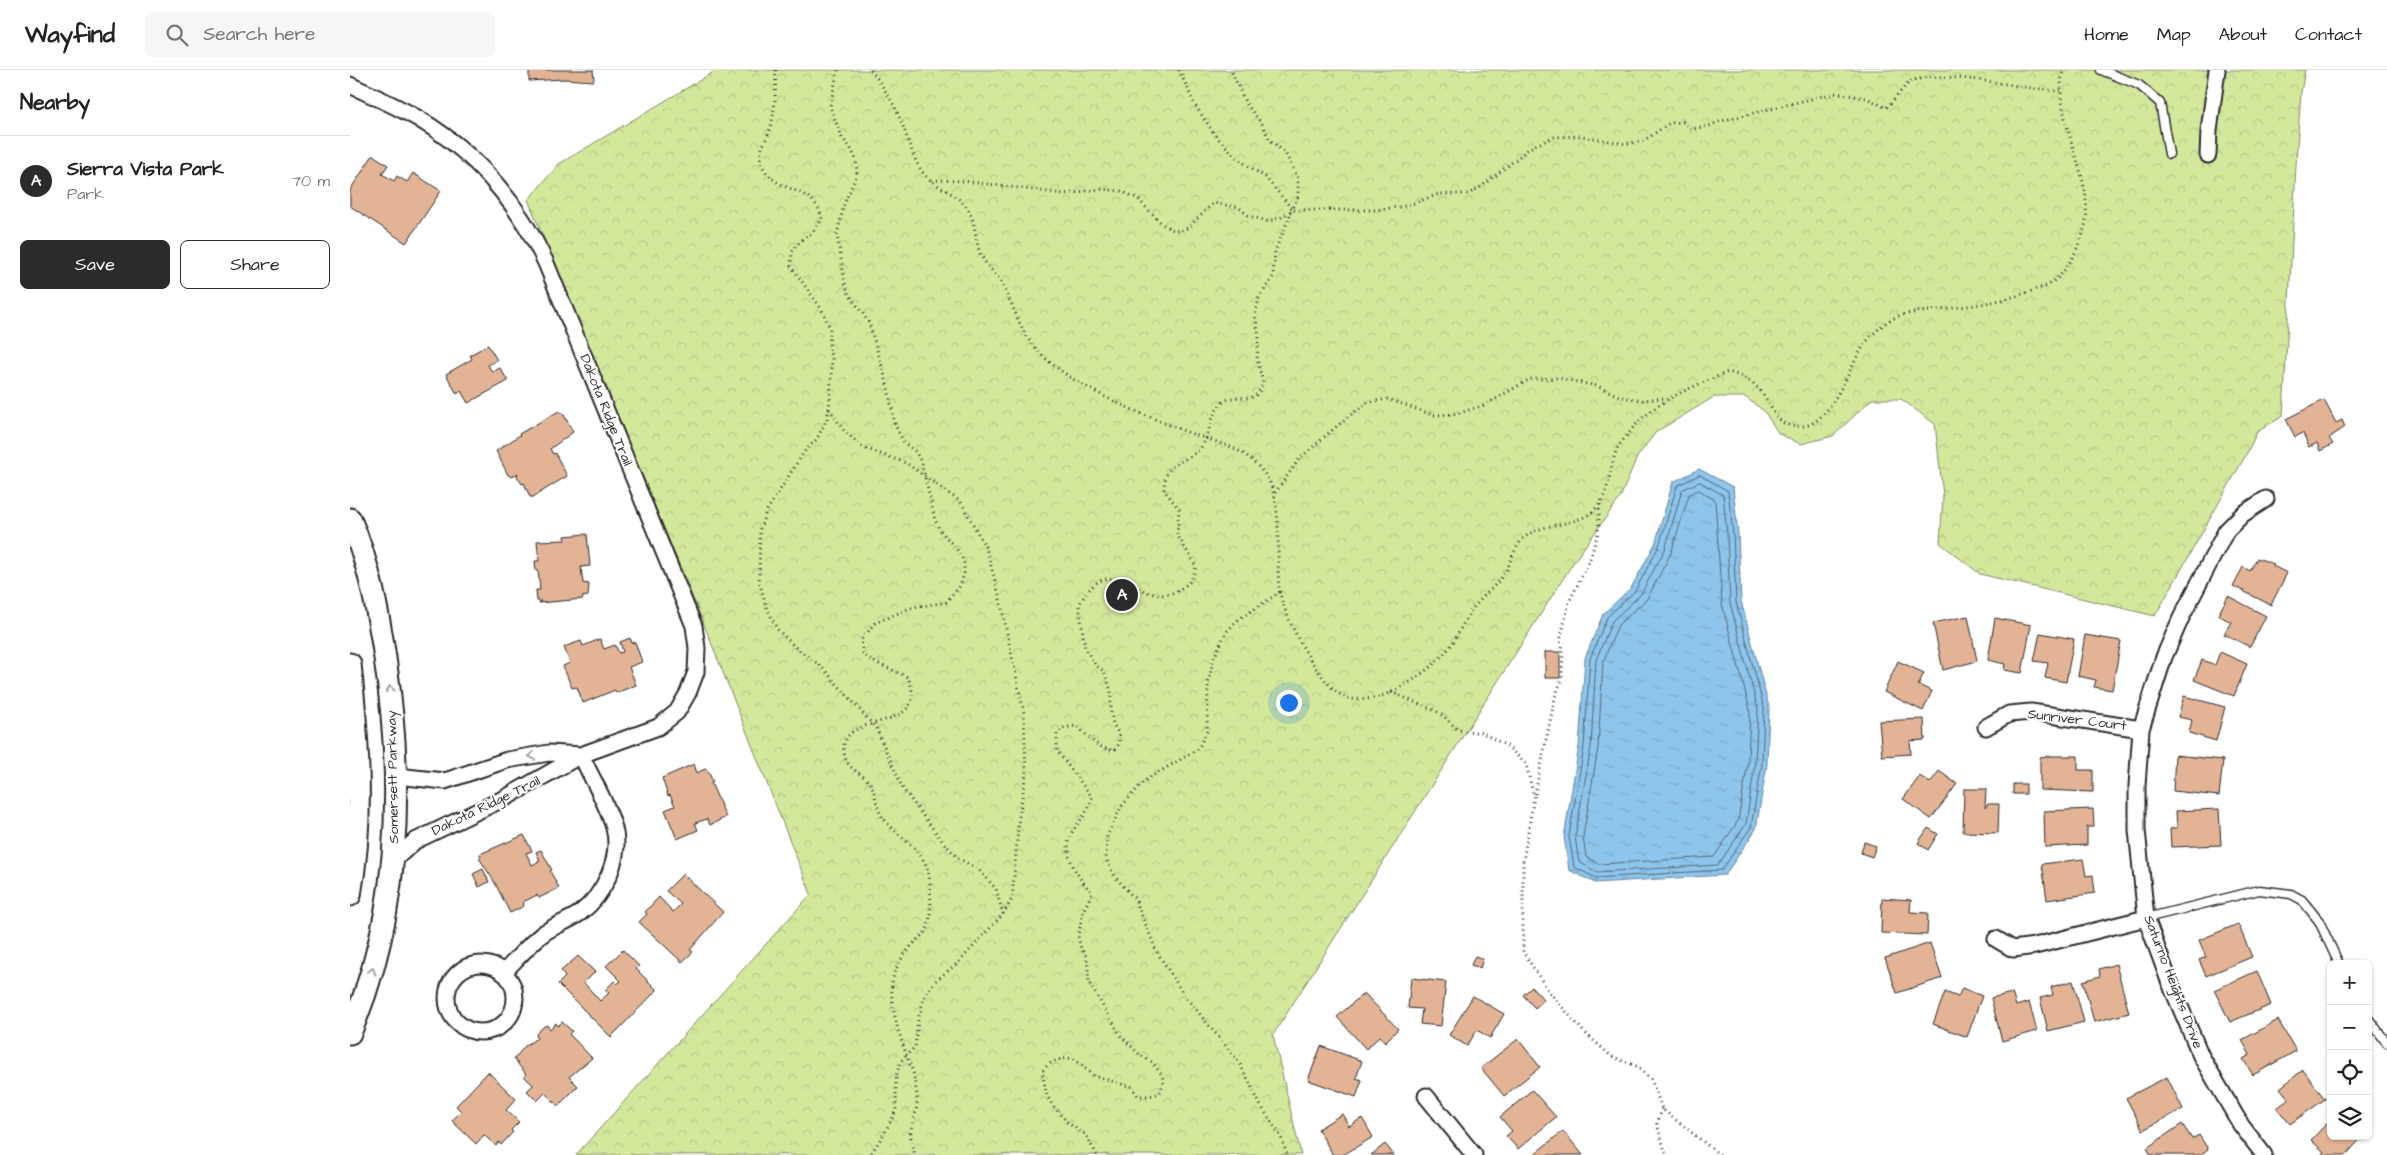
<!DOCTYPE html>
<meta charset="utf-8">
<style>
body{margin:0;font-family:"Architects Daughter",sans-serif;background:#f6f6f6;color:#222}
.controls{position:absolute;right:15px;bottom:15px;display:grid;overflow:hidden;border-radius:8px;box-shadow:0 1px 4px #0004}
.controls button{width:45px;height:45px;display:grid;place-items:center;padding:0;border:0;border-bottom:1px solid #e0e0e0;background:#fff;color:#222;font:25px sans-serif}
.you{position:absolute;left:938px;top:632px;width:18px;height:18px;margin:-12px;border:4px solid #fff;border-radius:50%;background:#1a73e8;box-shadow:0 0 0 8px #1a73e833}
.badge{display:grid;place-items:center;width:32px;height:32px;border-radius:50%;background:#2b2b2b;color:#fff;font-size:16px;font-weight:700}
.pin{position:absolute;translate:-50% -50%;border:2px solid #fff;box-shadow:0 1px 5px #0006}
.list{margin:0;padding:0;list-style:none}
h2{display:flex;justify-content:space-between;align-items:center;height:65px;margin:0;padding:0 20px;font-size:21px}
h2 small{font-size:16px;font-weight:400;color:#767676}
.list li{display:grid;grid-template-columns:32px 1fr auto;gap:15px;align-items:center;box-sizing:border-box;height:90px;padding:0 20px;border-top:1px solid #e0e0e0}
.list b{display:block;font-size:19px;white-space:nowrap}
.list p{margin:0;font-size:16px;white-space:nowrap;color:#767676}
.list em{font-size:16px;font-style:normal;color:#767676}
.actions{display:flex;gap:10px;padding:15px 20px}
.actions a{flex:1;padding:11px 0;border:1px solid #2b2b2b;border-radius:8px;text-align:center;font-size:18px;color:#2b2b2b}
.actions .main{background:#2b2b2b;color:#fff}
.icon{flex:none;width:28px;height:28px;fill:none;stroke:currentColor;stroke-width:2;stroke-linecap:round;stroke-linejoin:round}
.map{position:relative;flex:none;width:2037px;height:1085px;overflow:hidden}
header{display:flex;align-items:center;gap:30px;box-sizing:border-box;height:70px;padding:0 25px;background:#fff;border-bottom:1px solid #e0e0e0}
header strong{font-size:24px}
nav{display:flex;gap:28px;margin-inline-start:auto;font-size:18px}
.search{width:350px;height:45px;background:#f6f6f6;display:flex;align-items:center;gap:12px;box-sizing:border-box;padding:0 18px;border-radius:8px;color:#767676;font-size:19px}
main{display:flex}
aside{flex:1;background:#fff}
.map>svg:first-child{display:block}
.park{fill:url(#park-crowns);stroke:#808a64}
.water{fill:url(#water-ripples);stroke:#66879f}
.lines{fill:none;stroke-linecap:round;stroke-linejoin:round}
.shore{stroke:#536978;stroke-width:1}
.building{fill:#e3b395;stroke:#2b2b2b}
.service-casing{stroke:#2b2b2b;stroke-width:11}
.minor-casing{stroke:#2b2b2b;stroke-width:19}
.secondary-casing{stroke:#2b2b2b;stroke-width:25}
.path{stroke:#2b2b2b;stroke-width:3;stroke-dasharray:1 4;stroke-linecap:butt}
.service{stroke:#fff;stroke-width:8}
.minor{stroke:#fff;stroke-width:15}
.secondary{stroke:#fff;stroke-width:21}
.oneway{stroke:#a0a0a0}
.labels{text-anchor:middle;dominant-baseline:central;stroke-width:4;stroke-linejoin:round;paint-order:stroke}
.street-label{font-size:14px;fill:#2b2b2b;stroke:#fff}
</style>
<header>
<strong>Wayfind</strong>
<div class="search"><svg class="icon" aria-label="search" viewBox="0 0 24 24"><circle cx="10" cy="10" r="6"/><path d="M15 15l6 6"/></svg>Search here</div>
<nav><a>Home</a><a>Map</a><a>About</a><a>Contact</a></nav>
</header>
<main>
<aside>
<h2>Nearby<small></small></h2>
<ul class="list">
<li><span class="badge">A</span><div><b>Sierra Vista Park</b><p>Park</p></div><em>70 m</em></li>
</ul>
<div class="actions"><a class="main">Save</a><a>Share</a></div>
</aside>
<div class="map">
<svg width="2037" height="1085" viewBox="0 0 2037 1085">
<defs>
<pattern id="park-crowns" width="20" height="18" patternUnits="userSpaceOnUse" patternTransform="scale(1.25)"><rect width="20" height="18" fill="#d4e89c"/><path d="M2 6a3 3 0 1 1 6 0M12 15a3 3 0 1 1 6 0" fill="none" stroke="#b6c787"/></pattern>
<pattern id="water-ripples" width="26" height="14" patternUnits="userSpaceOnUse" patternTransform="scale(1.25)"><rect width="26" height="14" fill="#8ec5ec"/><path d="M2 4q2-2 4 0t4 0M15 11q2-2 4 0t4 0" fill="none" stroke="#7ba9cb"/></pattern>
</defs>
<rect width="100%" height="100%" fill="#fff"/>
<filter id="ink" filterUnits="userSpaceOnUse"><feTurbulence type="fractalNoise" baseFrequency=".02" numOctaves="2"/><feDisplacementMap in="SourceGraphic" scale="10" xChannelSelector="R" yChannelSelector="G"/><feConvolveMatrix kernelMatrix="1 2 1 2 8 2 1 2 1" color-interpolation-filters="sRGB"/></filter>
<g filter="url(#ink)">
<path class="park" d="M 367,0 L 1955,0 L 1951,22 L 1947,76 L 1933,346 L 1907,362 L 1897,383 L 1805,546 L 1630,504 L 1590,473 L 1593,426 L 1585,354 L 1551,329 L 1522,329 L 1483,366 L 1451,374 L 1429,364 L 1414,341 L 1395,327 L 1364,327 L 1306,362 L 1287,387 L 1270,428 L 1225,490 L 923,965 L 951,1085 L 226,1085 L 461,824 L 353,552 L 178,130 L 209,94 Z"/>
<path class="water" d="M 1349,399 L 1383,417 L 1388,464 L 1391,531 L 1419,637 L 1417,694 L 1406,759 L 1375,805 L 1245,813 L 1219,800 L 1214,767 L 1229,676 L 1235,588 L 1253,544 L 1281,518 L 1305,474 L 1323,412 Z"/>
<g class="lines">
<path class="shore" d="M 1350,405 L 1378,421 L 1383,464 L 1386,532 L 1414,638 L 1412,694 L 1401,757 L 1372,800 L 1246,808 L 1224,797 L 1219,766 L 1234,677 L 1240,589 L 1257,547 L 1285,521 L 1309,476 L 1327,416 Z
M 1350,412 L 1373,425 L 1377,464 L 1380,533 L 1408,639 L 1405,693 L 1396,754 L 1368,795 L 1247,802 L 1229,792 L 1225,767 L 1241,677 L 1246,590 L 1262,551 L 1291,524 L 1315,479 L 1332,420 Z
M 1349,420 L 1365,430 L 1372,534 L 1400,640 L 1398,692 L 1388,751 L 1364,787 L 1249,794 L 1236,787 L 1233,767 L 1248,678 L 1253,592 L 1268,555 L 1297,529 L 1321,483 L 1339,425 Z"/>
</g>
<path class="building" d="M 179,0 L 243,0 L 244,9 L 243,11 L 214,9 L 179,11 Z
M 23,85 L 38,95 L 32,104 L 44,111 L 47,106 L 57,112 L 63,103 L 91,121 L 56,173 L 0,136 L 0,120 Z
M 138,275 L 147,290 L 138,295 L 142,302 L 150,298 L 158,311 L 118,333 L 111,321 L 107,324 L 96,304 L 122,289 L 120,285 Z
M 1974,330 L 1986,353 L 1992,350 L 1995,357 L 1979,368 L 1983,374 L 1970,381 L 1967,373 L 1959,377 L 1953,363 L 1945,367 L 1936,349 Z
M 209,341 L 214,345 L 223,362 L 200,379 L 203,384 L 205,383 L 217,406 L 183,427 L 180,427 L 174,413 L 172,414 L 167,406 L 168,403 L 162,407 L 158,405 L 146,381 L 170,365 L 169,364 Z
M 237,464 L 240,496 L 231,497 L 233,513 L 239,514 L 238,526 L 232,527 L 233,529 L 189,533 L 191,531 L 187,531 L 186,520 L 190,520 L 188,501 L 186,501 L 185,491 L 189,491 L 187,471 L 215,470 L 215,466 Z
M 1907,488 L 1924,494 L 1923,496 L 1937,503 L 1921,535 L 1883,516 L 1893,497 L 1900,501 Z
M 1878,526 L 1916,546 L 1900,577 L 1874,564 L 1881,552 L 1868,545 Z
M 1618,546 L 1627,591 L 1593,600 L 1583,553 Z
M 1645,548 L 1681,555 L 1672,603 L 1654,600 L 1655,594 L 1638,590 Z
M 1690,563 L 1724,569 L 1716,612 L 1695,608 L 1698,593 L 1684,591 Z
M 1735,565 L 1771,571 L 1762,620 L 1744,617 L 1746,610 L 1728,606 Z
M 280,568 L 282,573 L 285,572 L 292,592 L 279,597 L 286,615 L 266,623 L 265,620 L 233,633 L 227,617 L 222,618 L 213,596 L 220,593 L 214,577 L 231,571 L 233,576 L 250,569 L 254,579 L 265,575 L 269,583 L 273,582 L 270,572 Z
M 1195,582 L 1210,582 L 1210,608 L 1195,608 Z
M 1870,582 L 1897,594 L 1884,626 L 1844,610 L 1852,590 L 1865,595 Z
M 1548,591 L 1574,603 L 1568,615 L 1582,621 L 1573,641 L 1534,622 Z
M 1834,626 L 1875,637 L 1866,671 L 1839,663 L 1842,650 L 1828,647 Z
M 1574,649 L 1575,670 L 1560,671 L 1561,684 L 1532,686 L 1529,651 Z
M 1825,685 L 1873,690 L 1869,726 L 1823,721 Z
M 1699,686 L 1728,686 L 1728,700 L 1743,700 L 1743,722 L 1690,720 L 1690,687 Z
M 344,694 L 347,703 L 355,699 L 358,701 L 363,712 L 361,713 L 376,747 L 360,755 L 357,749 L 345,753 L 348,760 L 327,769 L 315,740 L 325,736 L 320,725 L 318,726 L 312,708 Z
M 1589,701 L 1607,714 L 1581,749 L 1553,729 L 1570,706 L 1580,713 Z
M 1663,714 L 1676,714 L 1676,724 L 1663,724 Z
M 1614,719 L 1636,719 L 1635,738 L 1638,734 L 1649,734 L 1648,763 L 1613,762 Z
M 1743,739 L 1744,757 L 1737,757 L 1737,775 L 1695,777 L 1694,741 Z
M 1869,739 L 1871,775 L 1821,777 L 1820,759 L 1827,758 L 1826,741 Z
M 1578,758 L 1588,764 L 1578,780 L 1568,773 Z
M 174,765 L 182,781 L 176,783 L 182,795 L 190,791 L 186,782 L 191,780 L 202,800 L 200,801 L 209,818 L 189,828 L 187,825 L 173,832 L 174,836 L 160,843 L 144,811 L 129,788 L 131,787 L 130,784 Z
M 1514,772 L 1526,776 L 1522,787 L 1511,783 Z
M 1733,789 L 1736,806 L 1743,805 L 1745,823 L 1697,830 L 1692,794 Z
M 133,799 L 139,812 L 129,817 L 123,804 Z
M 333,804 L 373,842 L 340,880 L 343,882 L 332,892 L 289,852 L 297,844 L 295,842 L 309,827 L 323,842 L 331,834 L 316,821 Z
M 1532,828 L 1561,830 L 1560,842 L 1578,843 L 1577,865 L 1531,863 Z
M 1888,854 L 1902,887 L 1856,906 L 1849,890 L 1856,887 L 1849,870 Z
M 1580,873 L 1592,908 L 1547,923 L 1535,888 Z
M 273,880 L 289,896 L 286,899 L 307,920 L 261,967 L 208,914 L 215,907 L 211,901 L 228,886 L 245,902 L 234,913 L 250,931 L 259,923 L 255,920 L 264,911 L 267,914 L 271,911 L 256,896 Z
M 1125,886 L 1133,889 L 1130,898 L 1121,895 Z
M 1766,894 L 1779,943 L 1744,952 L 1733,911 L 1750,906 L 1749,899 Z
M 1907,901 L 1921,935 L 1880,952 L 1864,920 Z
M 1061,908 L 1096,912 L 1091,956 L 1070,954 L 1072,939 L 1058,938 Z
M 1723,911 L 1734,952 L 1698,961 L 1690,928 L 1703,925 L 1701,917 Z
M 1182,917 L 1194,930 L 1185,938 L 1173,925 Z
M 1612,918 L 1632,926 L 1617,967 L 1583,954 L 1595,922 L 1608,927 Z
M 1014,923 L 1048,959 L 1035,972 L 1030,966 L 1016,979 L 987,947 Z
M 1662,923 L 1666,936 L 1679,932 L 1687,961 L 1652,971 L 1641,928 Z
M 1123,926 L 1154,944 L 1140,968 L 1127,960 L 1117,976 L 1099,965 Z
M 1928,950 L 1946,981 L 1903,1005 L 1893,989 L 1900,985 L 1892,970 Z
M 212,952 L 222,961 L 219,964 L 242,988 L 219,1007 L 228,1016 L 208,1036 L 195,1023 L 187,1031 L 177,1021 L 183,1015 L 174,1006 L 176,1004 L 164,989 L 175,976 L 187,968 L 186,964 L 193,957 L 197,955 L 200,959 L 206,953 L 208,956 Z
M 1168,969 L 1190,997 L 1154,1026 L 1131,998 Z
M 971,976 L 1012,991 L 1006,1008 L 1012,1010 L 1006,1027 L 958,1010 Z
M 1953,1000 L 1975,1029 L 1940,1054 L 1927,1038 L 1939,1029 L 1930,1018 Z
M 138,1002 L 166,1029 L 156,1040 L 169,1052 L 161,1060 L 163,1062 L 151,1075 L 149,1072 L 146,1076 L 134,1065 L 126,1074 L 102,1051 L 111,1041 L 106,1036 Z
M 1817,1007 L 1833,1039 L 1793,1060 L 1776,1028 Z
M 1182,1020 L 1206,1047 L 1168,1079 L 1156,1066 L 1162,1061 L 1150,1047 Z
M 992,1044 L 999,1056 L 1012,1048 L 1023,1067 L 993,1085 L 983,1085 L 968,1059 Z
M 1981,1049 L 1981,1066 L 2013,1066 L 1996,1085 L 1971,1085 L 1974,1082 L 1961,1070 Z
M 1832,1054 L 1842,1069 L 1849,1065 L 1858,1079 L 1850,1085 L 1801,1085 L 1797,1078 Z
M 1213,1061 L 1233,1085 L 1183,1085 Z
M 1035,1074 L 1044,1085 L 1021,1085 Z"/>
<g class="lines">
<g class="service-casing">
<path id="service" d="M 1751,0 L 1789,15 L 1810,33 L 1819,84
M 1796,848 L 1909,820 L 1941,824 L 1952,830 L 1969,851 L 1989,894
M 2018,948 L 2037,973"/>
</g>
<g class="minor-casing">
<path id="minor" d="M 0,15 C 23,26 47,36 69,49 C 126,83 168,133 196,193 L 344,556 L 347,578 L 346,602 L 338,623 L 327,642 L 308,657 L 231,685 L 155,728 L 65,771 L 44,790
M 1858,85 L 1859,61 L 1867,0
M 1636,657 L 1659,644 L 1681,642 L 1791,659
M 46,706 L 95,711 L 157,690 L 199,683 L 231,685
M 1646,869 L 1663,879 L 1685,876 L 1796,848
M97 928a34 34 0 1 1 68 0a34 34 0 1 1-68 0Z
M 153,903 C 166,890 179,874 194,863 C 205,855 219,851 230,843 C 254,825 272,788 264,758 C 257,733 242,709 231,685
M 1076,1026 L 1124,1085
M 1914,1085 L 1891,1055 L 1851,986 L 1818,908 L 1796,848 L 1787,760 L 1787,716 L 1791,659 L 1814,587 L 1831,548 L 1876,461 L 1893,444 L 1916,429"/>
</g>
<g class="secondary-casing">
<path id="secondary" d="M 0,449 C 19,493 28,541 35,588 C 54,714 51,844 0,963
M 0,594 C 8,670 14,749 0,825"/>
</g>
<path class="path" d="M 426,0 C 425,22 426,44 418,65 C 413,76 408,82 412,94 C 423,125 466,114 472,149 L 463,162 L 451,170 L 442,182 L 441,196 L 472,240 L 480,258 L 479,280 L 482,289 L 480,331 L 477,349 L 467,369 L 454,382 L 416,442 L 410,458 L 409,510 L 416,536 L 427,559 L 445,577 L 472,597 L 526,658 L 553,719 L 593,772 L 608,788 L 629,800 L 646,819 L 653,844
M 488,0 L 480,36 L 492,68 L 500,77 L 506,89 L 507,104 L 494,134 L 487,165 L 495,213 L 499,224 L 519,253 L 537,313 L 545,355 L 554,373 L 566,382 L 572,394 L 585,450 L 590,460 L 609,482 L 614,492 L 614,503 L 611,515 L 596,532 L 560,538 L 525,553 L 511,570 L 513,584 L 522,591 L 558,607 C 583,667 487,638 494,683 C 497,700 511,702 520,713 C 526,721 525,737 533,748 C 549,769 575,779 579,806 C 581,819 583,852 575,862 C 573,865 569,867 567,870 C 557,880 546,894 543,908 C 538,930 549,966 557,986 C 559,993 563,999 564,1007 C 565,1015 568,1026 567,1034 C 564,1059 556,1056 565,1085
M 521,0 C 533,17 545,34 552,54 C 559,71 563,90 574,104 C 587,120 612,123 621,145 C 626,157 625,172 631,185 C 636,196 645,202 651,212 C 668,243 668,263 696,289 C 734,322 790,343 837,362 C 871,375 896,375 918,409 C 933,433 926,489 929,518 C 932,545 971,619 997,628 C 1006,631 1022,629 1031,626 C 1056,618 1088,594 1103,573 C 1110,561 1115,548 1124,537 C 1134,525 1147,515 1156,501 C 1161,492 1164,478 1172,470 C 1190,451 1222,458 1242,442 C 1261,426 1258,401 1267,379 C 1270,373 1275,368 1279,363 C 1304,330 1341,318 1378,302 C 1390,305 1401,310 1410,320 C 1424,337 1424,359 1453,356 C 1482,354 1502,289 1517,271 C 1523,264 1532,255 1540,250 C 1554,242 1572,242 1588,240 C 1620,236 1653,232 1684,220 C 1689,218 1697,217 1701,213 C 1717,202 1727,181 1733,163 C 1750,114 1701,53 1713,0
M 829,0 L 845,35 L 865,65 L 888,89 L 915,107 L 943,140
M 582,110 L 614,111 L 714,124 L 750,119 L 771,121 L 787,128 L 812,154 L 825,161 L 838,158 L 863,133 L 888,137 L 899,146 L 917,151 L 930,148 L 943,140 L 1025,140 L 1056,136 L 1089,124 L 1118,124 L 1131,117 L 1180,78 L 1203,67 L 1232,66 L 1276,74 L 1293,71 L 1320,53 L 1333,52 L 1342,59 L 1359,56 L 1371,51 L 1485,23 L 1517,28 L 1536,38 C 1544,31 1555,14 1563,10 C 1600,0 1670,19 1710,21
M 479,339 L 495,362 L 514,378 L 556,393 L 611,432 L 636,478 L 649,525 L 674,643 L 676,703 L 669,747 L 662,829 L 653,844 L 609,892 L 584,912 L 575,925 L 568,949 L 565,977 L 551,991 L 546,1006 L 546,1040 L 535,1062 L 520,1085
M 925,423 L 950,388 L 1000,345 L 1019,332 L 1038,329 L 1083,345 L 1106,344 L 1135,335 L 1180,309 L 1209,308 L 1247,316 L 1271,327 L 1293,330 L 1315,328
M 930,522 L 889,549 L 876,562 L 863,590 L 858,616 L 857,661 L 848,679 L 794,711 L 771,737 L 757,766 L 756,789 L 765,807 L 785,829 L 807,882 L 834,925 L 889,992 L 911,1036 L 931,1067 L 937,1085
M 1041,622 L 1090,643 L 1108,660 L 1133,663 L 1157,676 L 1176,694 L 1184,727 L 1173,791 L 1173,882 L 1200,923 L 1233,961 L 1261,986 L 1286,996 L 1301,1009 L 1312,1039 L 1370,1085
M 1185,724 L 1205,627 L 1212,609 L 1213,579 L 1210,571 L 1219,532 L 1239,492 L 1248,463 L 1250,434
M 1312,1039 L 1307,1054 L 1316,1085
M 747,1085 L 736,1065 L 718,1053 L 703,1036 L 697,1026 L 692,1002 C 700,990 709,989 723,988 L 744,1006 L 782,1017 L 788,1026 L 799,1026 L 810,1023 L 814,1011 L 810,1002 L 802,992 L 790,985 L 771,966 L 739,913 L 737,887 L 731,879 L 728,866 L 733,842 L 742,823 C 729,808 711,785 721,764 C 729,750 737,746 742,727 L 707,681 L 707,664 L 713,658 L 726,656 C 739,666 747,680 765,680 L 769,674 L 769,664 L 763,654 L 761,643 L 761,621 L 754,601 L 746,596 L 735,578 L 729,535 C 764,471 790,547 832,518 C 841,512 844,506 846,496 L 827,465 L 829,439 L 814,420 C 814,388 836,396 852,376 C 861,363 860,340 875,331 C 891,321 904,339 913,313 L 907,289 L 909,267 L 905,245 L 909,228 L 923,207 L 925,181 L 948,126 L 948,108 L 935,83 L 920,70 L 912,54 L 895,32 L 881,0"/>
<use href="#service" class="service"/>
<use href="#minor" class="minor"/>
<use href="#secondary" class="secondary"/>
</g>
<defs><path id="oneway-chevron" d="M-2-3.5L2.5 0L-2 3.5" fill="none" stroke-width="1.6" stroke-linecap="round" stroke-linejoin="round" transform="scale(1.25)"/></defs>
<g class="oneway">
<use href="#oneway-chevron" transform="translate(40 619) rotate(-97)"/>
<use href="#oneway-chevron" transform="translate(182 686) rotate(171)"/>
<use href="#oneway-chevron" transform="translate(22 901) rotate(-73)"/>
</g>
</g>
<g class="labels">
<g class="street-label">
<text transform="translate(256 340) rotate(68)">Dakota Ridge Trail</text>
<text transform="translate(1727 650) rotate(7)">Sunriver Court</text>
<text transform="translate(43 707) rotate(-91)">Somersett Parkway</text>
<text transform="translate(136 736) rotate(-26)">Dakota Ridge Trail</text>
<text transform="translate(1823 912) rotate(69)">Saturno Heights Drive</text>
</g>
</g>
</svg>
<div class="controls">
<button>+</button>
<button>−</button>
<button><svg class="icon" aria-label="locate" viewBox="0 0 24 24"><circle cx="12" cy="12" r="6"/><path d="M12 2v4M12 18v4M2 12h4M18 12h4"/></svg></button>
<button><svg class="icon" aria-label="layers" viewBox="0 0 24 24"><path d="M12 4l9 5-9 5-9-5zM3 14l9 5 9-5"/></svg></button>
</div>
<div class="you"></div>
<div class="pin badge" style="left:772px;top:525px">A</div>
</div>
</main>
